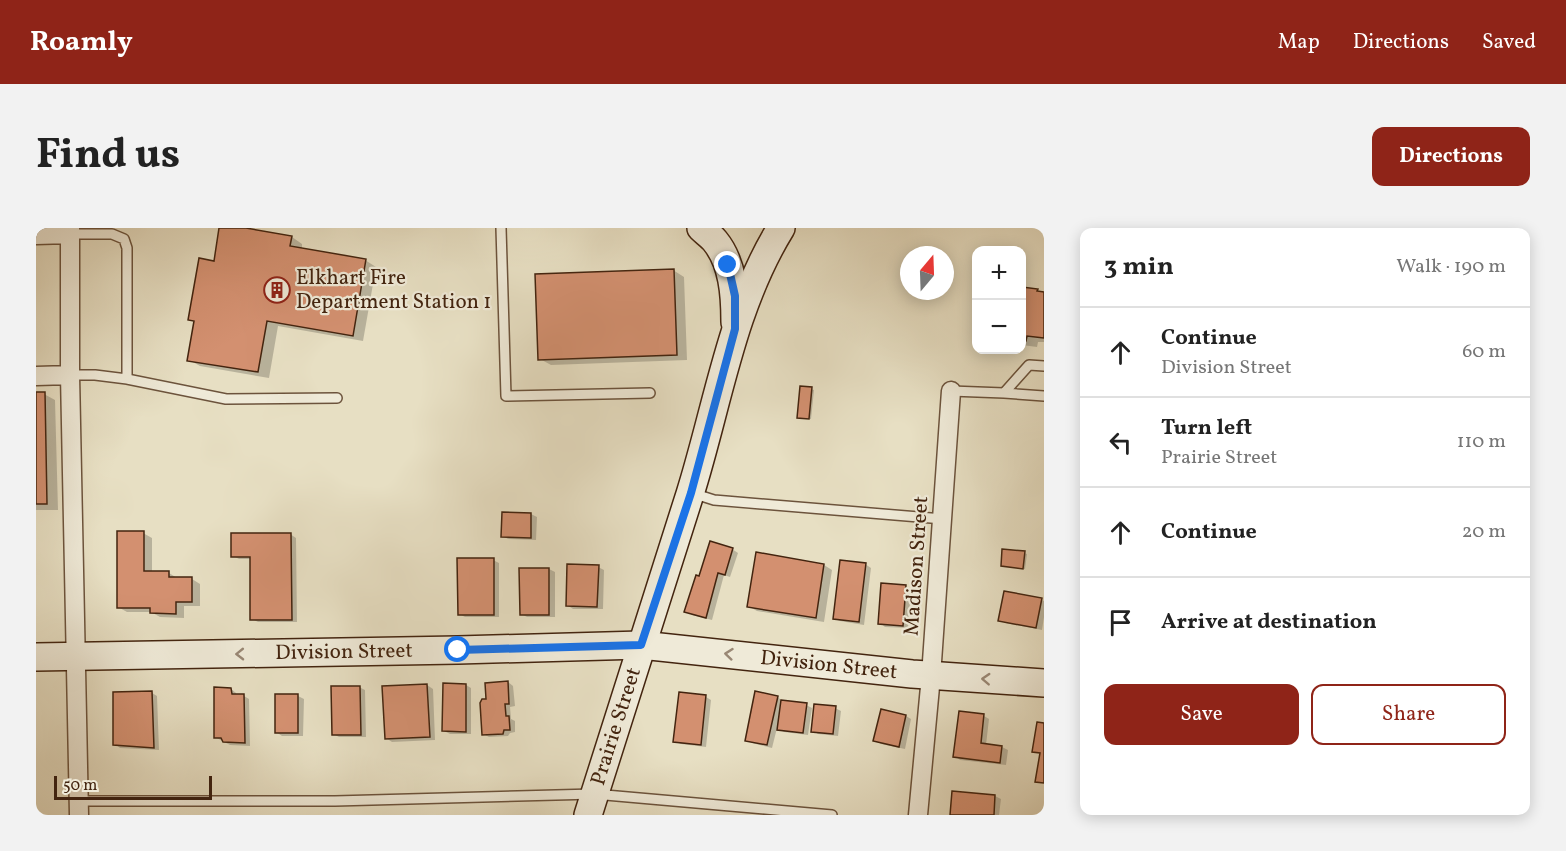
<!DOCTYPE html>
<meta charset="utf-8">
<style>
body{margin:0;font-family:Vollkorn,serif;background:#f2f2f2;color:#222}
.controls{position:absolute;right:18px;top:18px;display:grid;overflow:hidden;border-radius:12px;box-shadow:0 3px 15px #0003}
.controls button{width:54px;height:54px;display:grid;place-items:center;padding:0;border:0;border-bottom:2px solid #e0e0e0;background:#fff;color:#222;font:30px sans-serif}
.compass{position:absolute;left:864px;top:18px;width:54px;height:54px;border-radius:50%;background:#fff;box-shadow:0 3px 15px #0003;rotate:19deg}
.scale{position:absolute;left:18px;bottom:15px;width:158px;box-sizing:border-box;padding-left:6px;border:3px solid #43240f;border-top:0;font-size:16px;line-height:21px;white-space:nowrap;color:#43240f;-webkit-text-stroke:4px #efead8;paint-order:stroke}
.stop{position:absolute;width:18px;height:18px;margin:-14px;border:4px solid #1a73e8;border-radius:50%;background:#fff}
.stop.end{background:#1a73e8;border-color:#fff;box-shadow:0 2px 6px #0008}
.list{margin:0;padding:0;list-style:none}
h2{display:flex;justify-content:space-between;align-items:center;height:78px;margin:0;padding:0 24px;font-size:26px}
h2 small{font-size:20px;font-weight:400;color:#767676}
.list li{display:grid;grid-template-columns:39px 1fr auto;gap:18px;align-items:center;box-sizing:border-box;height:90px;padding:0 24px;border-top:2px solid #e0e0e0}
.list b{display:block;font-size:22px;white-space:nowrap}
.list p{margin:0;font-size:20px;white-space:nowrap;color:#767676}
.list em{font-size:20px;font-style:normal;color:#767676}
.actions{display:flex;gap:12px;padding:18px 24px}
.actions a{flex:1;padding:14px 0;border:2px solid #8f2418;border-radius:12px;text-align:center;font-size:21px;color:#8f2418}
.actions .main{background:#8f2418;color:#fff}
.icon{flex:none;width:33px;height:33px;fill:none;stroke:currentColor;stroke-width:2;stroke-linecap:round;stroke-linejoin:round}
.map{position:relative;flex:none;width:1008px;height:587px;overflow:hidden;border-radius:12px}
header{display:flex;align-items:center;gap:36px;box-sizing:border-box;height:84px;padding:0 30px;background:#8f2418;color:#fff}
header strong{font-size:28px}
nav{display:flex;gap:33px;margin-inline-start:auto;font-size:21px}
.intro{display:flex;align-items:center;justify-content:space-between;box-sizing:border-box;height:144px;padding:0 36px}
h1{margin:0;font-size:42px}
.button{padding:15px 27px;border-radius:12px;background:#8f2418;color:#fff;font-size:21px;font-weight:700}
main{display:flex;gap:36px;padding:0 36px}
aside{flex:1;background:#fff;border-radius:12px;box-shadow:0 3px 15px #0003}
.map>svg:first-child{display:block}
.shadow{fill:#0003}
.building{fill:#d39070;stroke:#43240f;stroke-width:1.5}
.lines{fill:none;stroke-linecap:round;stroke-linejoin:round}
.lane-casing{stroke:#6c533c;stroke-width:12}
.street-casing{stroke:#6c533c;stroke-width:21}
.secondary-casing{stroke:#43240f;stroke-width:30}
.lane{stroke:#efead8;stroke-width:9}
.street{stroke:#efead8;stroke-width:18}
.secondary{stroke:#efead8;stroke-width:27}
.oneway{stroke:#998774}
.route{stroke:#1a73e8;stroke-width:8}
.labels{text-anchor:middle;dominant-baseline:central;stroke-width:4.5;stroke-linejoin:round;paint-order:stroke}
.poi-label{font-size:21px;fill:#43240f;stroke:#efead8;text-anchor:start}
.street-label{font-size:21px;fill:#43240f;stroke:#efead8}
</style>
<header>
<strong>Roamly</strong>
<nav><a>Map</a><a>Directions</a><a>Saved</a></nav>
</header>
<div class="intro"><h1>Find us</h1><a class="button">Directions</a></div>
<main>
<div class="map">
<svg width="1008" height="587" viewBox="0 0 1008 587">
<rect width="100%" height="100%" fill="#e7dfc3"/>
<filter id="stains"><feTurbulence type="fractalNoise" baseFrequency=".00333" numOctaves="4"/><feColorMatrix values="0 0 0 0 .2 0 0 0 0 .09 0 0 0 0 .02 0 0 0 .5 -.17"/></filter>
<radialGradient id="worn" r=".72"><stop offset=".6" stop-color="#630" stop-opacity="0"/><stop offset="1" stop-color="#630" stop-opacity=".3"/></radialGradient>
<path class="shadow" d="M 185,0 L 201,0 L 256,9 L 266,16 L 266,22 L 329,32 L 340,39 L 327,113 L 242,98 L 233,150 L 164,138 L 153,132 L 160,94 L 154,91 L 179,35 Z
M 637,42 L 648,49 L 651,132 L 515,137 L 504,131 Z
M 986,61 L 1001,62 L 1008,65 L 1008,114 L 1002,114 L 1001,119 L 986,117 Z
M 775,161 L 778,162 L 775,191 L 765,190 Z
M 0,166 L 8,166 L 19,172 L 22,282 L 0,282 Z
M 495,286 L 501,289 L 500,312 L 472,311 L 467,308 Z
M 107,305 L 116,310 L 116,345 L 133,345 L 141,350 L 156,351 L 164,356 L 164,378 L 148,378 L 148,390 L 124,389 L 115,384 L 91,384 L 82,379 Z
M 254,306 L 260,310 L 261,394 L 222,394 L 216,391 L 215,331 L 203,331 L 197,328 Z
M 696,321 L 702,325 L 694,349 L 688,347 L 676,392 L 656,387 L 650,383 L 664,350 Z
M 988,325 L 991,326 L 989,341 L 966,338 Z
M 721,326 L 788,337 L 796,342 L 788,394 L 721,383 L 712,378 Z
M 457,332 L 463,335 L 463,389 L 429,389 L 423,386 Z
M 829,336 L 835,340 L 828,397 L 804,393 L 798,390 Z
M 562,339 L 568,342 L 567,381 L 537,381 L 531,377 Z
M 513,341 L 519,344 L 519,389 L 491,389 L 485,386 Z
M 870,359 L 875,362 L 872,400 L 849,399 L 844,395 Z
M 1005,372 L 1008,373 L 1008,389 L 1006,402 L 969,395 L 964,392 Z
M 472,454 L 477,458 L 479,478 L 474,479 L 475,491 L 479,493 L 479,504 L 474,505 L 472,508 L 453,509 L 447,506 L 452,472 Z
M 391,457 L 397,461 L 399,512 L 356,514 L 350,510 Z
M 430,457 L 435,460 L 435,506 L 414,506 L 408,503 Z
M 323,459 L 329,462 L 330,509 L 303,509 L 297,506 Z
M 195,461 L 200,465 L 201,468 L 208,468 L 213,471 L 214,518 L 194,517 L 179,509 Z
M 116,465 L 121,468 L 123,522 L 84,520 L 79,516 Z
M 262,468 L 268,471 L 267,508 L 246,508 L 240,504 Z
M 670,469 L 675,472 L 670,519 L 645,516 L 639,513 Z
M 741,469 L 747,473 L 770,477 L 776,480 L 772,507 L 748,504 L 741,500 L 736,520 L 716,515 L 710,512 Z
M 799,480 L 805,483 L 802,508 L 782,506 L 777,503 Z
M 870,488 L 875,491 L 869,521 L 845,516 L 839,512 Z
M 948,488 L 953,491 L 950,517 L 966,519 L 972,522 L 970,537 L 924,532 L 919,528 Z
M 917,564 L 959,568 L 965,571 L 963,587 L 915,587 Z"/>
<path class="building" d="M 183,0 L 210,0 L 256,8 L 254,18 L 330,31 L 317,108 L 231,93 L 222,144 L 151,133 L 158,93 L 152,92 L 163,30 L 178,33 Z
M 638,41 L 641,127 L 502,132 L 499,46 Z
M 986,59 L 1002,61 L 1001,63 L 1008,64 L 1008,110 L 991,108 L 990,113 L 986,113 Z
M 764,158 L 776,159 L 773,191 L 761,190 Z
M 0,164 L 9,164 L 11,276 L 0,276 Z
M 466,284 L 495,285 L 495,310 L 465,309 Z
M 81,303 L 108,303 L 108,343 L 133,343 L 133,349 L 156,349 L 156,374 L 140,374 L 140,386 L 114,385 L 114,380 L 81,380 Z
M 195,305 L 255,305 L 256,392 L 214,392 L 214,329 L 195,329 Z
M 674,313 L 697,320 L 689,347 L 682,345 L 670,390 L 648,384 L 660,347 L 663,348 Z
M 966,321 L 989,323 L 987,341 L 965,338 Z
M 720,324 L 788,336 L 780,390 L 711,379 Z
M 421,330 L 458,330 L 458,387 L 422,387 Z
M 804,332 L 830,335 L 823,394 L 797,391 Z
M 531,336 L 563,337 L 561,379 L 530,378 Z
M 483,340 L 513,340 L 513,387 L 484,387 Z
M 845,355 L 870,357 L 867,398 L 842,396 Z
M 968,363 L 1006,370 L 1000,400 L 962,393 Z
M 472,453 L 473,476 L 469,476 L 470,488 L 473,488 L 474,502 L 468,502 L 467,506 L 446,507 L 444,475 L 446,471 L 450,471 L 449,455 Z
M 407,455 L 430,456 L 430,504 L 406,503 Z
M 391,456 L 394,509 L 349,511 L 346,458 Z
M 295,458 L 324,458 L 325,507 L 296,507 Z
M 178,459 L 195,460 L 196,466 L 208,466 L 209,515 L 187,514 L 185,510 L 178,510 Z
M 116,463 L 118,520 L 77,517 L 77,464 Z
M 719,463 L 742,468 L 731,517 L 709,513 Z
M 643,464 L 670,467 L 665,517 L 637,514 Z
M 239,466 L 262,466 L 262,505 L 239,505 Z
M 745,472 L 771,475 L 767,505 L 741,502 Z
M 778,476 L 800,478 L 797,506 L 775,504 Z
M 845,481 L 870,487 L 863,519 L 837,513 Z
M 923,483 L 948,486 L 945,515 L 966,518 L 964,535 L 917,529 Z
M 1001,494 L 1008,495 L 1008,555 L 999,554 L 1004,525 L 996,524 Z
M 916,563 L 959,567 L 958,587 L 914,587 Z"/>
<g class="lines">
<g class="lane-casing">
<path id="lane" d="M 465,0 L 470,168 L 614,165
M 34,6 L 76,6 L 88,11 L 91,20 L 91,151
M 34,147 L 59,147 L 91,151 L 190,171 L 301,170
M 915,163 L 968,165 L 1008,168
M 968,165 L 993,137 L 1008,138
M 656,265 L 678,272 L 907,291
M 43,573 L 299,573 L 558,566 L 796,587"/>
</g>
<g class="street-casing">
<path id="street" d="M 34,0 L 34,147 L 43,587
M 0,7 L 34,6
M 0,148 L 34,147
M 882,587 L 895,448 L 915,163"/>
</g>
<g class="secondary-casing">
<g id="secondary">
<path d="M 665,0 C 669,4 675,8 679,13 C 697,35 699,67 699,94"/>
<path id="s1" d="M 0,429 L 422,422 L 605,417 L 876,446 L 1008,455"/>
<path id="s2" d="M 552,587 C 585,480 621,373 654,266 C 682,177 695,81 745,0"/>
</g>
</g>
<use href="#lane" class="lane"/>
<use href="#street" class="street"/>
<use href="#secondary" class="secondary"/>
</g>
<defs><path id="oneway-chevron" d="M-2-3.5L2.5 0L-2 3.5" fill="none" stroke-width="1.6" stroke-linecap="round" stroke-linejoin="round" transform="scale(1.5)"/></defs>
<g class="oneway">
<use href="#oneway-chevron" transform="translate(204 426) rotate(179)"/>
<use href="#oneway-chevron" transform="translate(693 426) rotate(-174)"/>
<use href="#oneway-chevron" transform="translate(950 451) rotate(-177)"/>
</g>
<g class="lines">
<path class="route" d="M 422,422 L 605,417 L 655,265 L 699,101 L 699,68 L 692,37"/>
</g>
<defs>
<g id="building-ring" transform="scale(1.35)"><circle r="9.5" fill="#efead8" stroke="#8f2418" stroke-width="1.5"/><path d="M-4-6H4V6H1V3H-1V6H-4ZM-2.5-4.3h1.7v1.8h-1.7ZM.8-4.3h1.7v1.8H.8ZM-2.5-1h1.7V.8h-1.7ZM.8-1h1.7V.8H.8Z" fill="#8f2418"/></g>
</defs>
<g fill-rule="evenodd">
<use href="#building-ring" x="241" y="62"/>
</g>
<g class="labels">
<g class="poi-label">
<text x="260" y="50">Elkhart Fire<tspan x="260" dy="24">Department Station 1</tspan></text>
</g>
<g class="street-label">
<text transform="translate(881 338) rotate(-86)">Madison Street</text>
<text stroke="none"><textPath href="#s1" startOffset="308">Division Street</textPath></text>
<text stroke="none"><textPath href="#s1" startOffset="794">Division Street</textPath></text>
<text stroke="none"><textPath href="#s2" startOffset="93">Prairie Street</textPath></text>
</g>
</g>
<rect width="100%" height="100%" filter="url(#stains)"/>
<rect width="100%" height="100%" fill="url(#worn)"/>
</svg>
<div class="controls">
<button>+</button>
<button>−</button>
</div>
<svg class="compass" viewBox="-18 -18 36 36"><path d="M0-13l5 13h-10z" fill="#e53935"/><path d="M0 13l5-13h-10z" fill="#767676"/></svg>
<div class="scale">50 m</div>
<div class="stop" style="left:422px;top:422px"></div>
<div class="stop end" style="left:692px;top:37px"></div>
</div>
<aside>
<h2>3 min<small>Walk · 190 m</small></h2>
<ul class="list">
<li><svg class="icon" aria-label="ahead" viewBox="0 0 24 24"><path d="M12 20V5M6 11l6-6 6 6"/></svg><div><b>Continue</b><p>Division Street</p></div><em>60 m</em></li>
<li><svg class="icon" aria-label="left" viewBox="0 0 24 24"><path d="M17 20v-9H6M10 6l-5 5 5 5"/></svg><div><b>Turn left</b><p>Prairie Street</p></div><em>110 m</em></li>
<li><svg class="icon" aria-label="ahead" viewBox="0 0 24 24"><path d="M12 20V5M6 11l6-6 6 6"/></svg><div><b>Continue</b></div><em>20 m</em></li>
<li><svg class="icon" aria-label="arrive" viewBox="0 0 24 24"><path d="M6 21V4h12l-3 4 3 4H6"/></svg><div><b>Arrive at destination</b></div></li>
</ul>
<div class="actions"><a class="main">Save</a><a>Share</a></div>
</aside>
</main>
